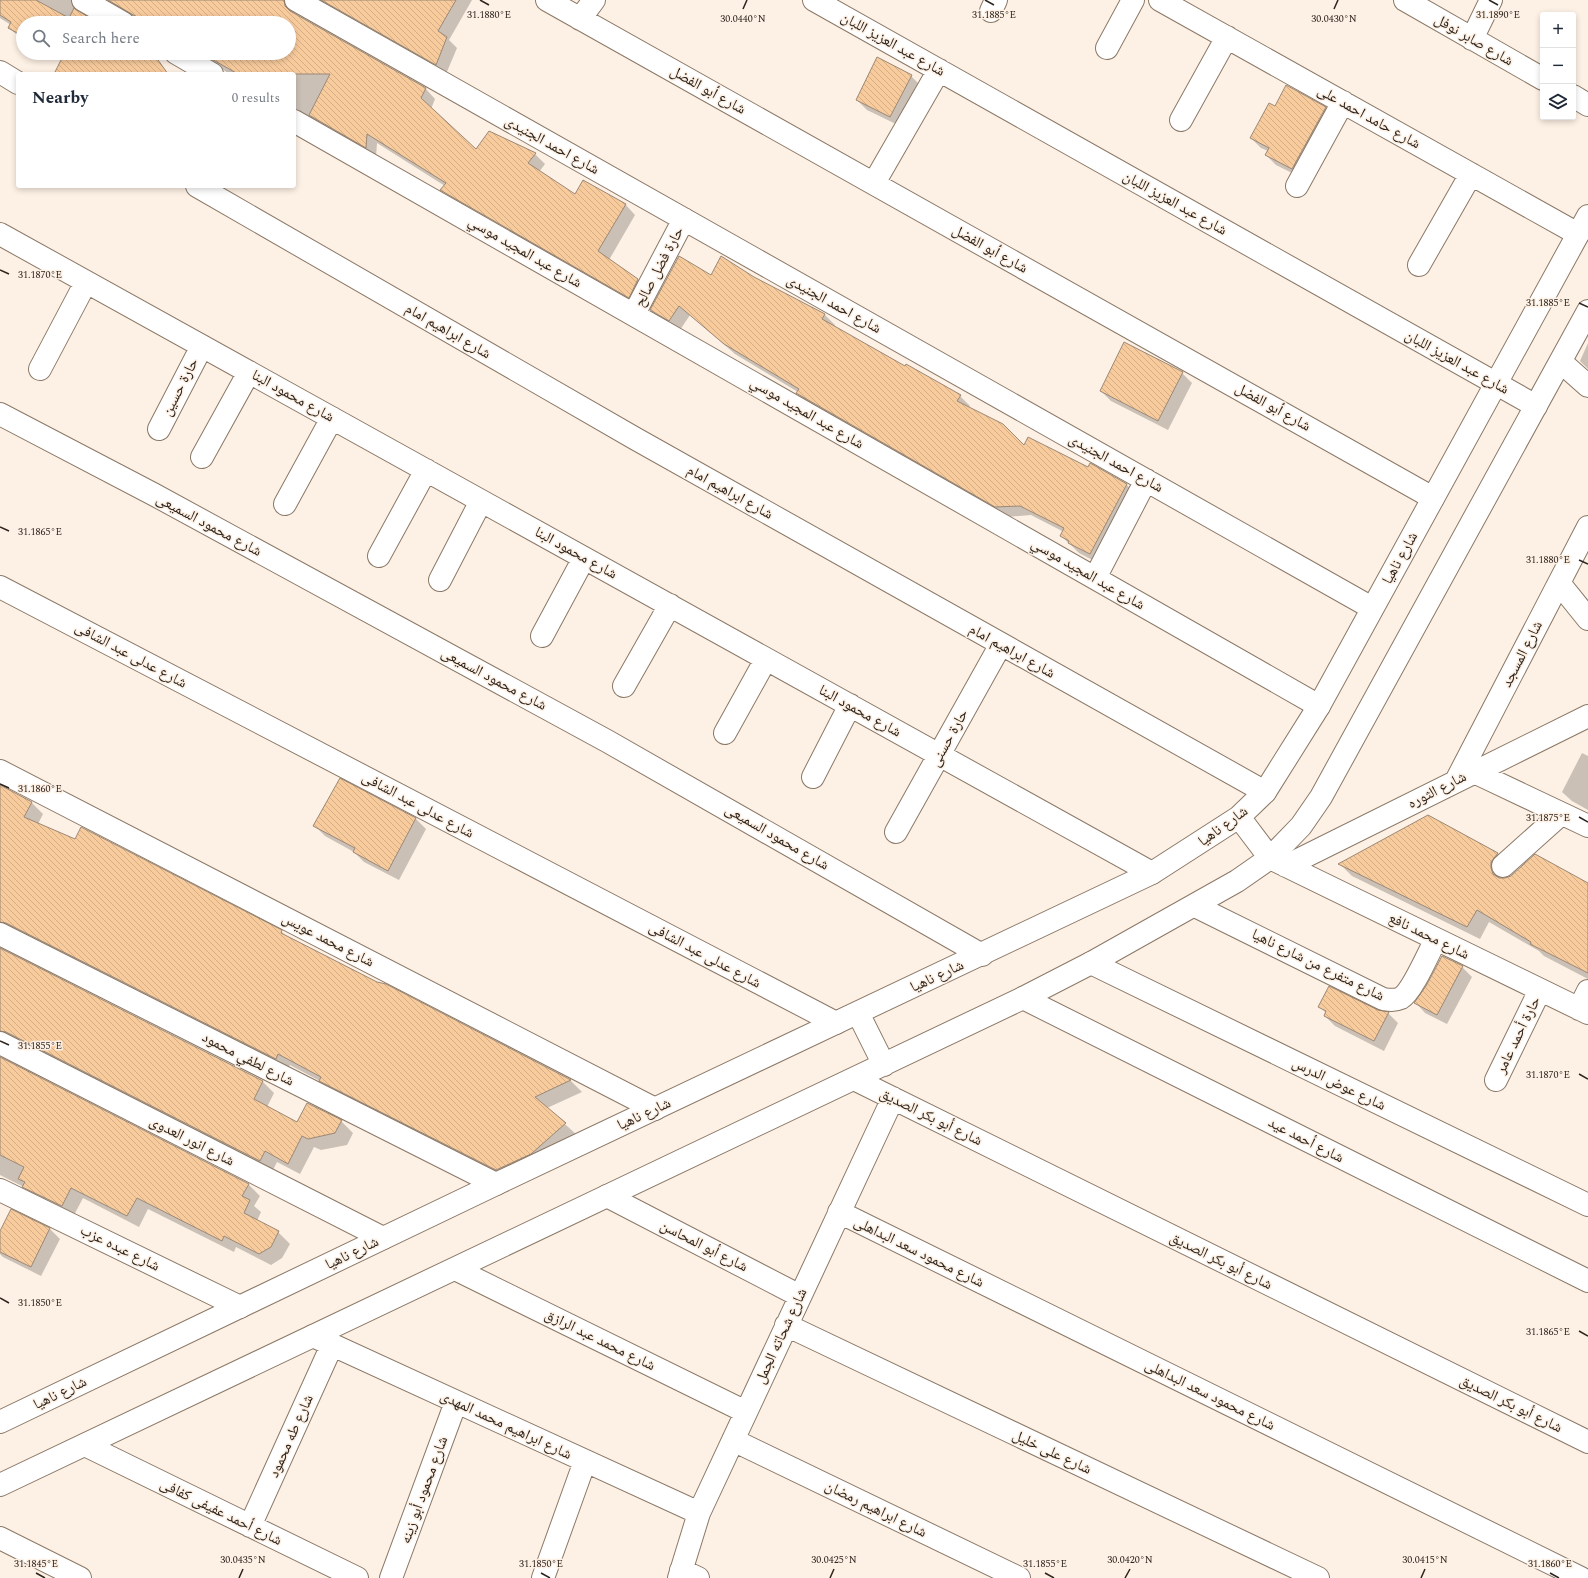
<!DOCTYPE html>
<meta charset="utf-8">
<style>
body{margin:0;font-family:Spectral,"Noto Naskh Arabic",serif;background:#f6f6f7;color:#1f2937}
.controls{position:absolute;right:12px;top:12px;display:grid;overflow:hidden;border-radius:4px;box-shadow:0 2px 6px #0003}
.controls button{width:36px;height:36px;display:grid;place-items:center;padding:0;border:0;border-bottom:1px solid #e0e1e3;background:#fff;color:#1f2937;font:20px sans-serif}
.list{margin:0;padding:0;list-style:none}
h2{display:flex;justify-content:space-between;align-items:center;height:52px;margin:0;padding:0 16px;font-size:17px}
h2 small{font-size:13px;font-weight:400;color:#747a83}
.icon{flex:none;width:22px;height:22px;fill:none;stroke:currentColor;stroke-width:2;stroke-linecap:round;stroke-linejoin:round}
.map{position:relative;flex:none;width:1588px;height:1578px;overflow:hidden}
.search{position:absolute;background:#fff;box-shadow:0 2px 6px #0003;left:16px;top:16px;width:280px;height:44px;display:flex;align-items:center;gap:10px;box-sizing:border-box;padding:0 14px;border-radius:22px;color:#747a83;font-size:15px}
.panel{position:absolute;background:#fff;box-shadow:0 2px 6px #0003;left:16px;top:72px;width:280px;height:116px;border-radius:4px}
.map>svg:first-child{display:block}
.shadow{fill:#0003}
.building{fill:url(#building-back-hatch);stroke:#9b8876}
.lines{fill:none;stroke-linecap:round;stroke-linejoin:round}
.minor-casing{stroke:#8b7967;stroke-width:24}
.secondary-casing{stroke:#8b7967;stroke-width:24}
.minor{stroke:#fff;stroke-width:22}
.secondary{stroke:#fff;stroke-width:22}
.ticks{fill:none;stroke:#2c241d;stroke-width:1.5}
.labels{text-anchor:middle;dominant-baseline:central;stroke-width:3;stroke-linejoin:round;paint-order:stroke}
.street-label{font-size:15px;fill:#2c241d;stroke:#fdf0e4}
.ticks-label{font-size:10px;text-anchor:middle;fill:#2c241d;stroke:#fdf0e4;stroke-width:3;stroke-linejoin:round;paint-order:stroke}
</style>
<div class="map">
<svg width="1588" height="1578" viewBox="0 0 1588 1578">
<defs>
<pattern id="building-back-hatch" width="6" height="6" patternUnits="userSpaceOnUse"><rect width="6" height="6" fill="#f8cb9d"/><path d="M-1 5l2 2M0 0l6 6M5-1l2 2" fill="none" stroke="#d5ae87"/></pattern>
</defs>
<rect width="100%" height="100%" fill="#fdf0e4"/>
<path class="shadow" d="M 0,0 L 86,0 L 80,11 L 81,15 L 96,23 L 23,23 L 23,40 L 9,28 L 11,25 L 0,18 Z
M 102,0 L 299,0 L 295,5 L 293,11 L 294,15 L 425,88 L 435,99 L 431,109 L 476,151 L 535,154 L 545,164 L 539,172 L 575,195 L 625,204 L 635,215 L 609,260 L 638,280 L 648,290 L 639,307 L 452,200 L 441,190 L 445,186 L 377,143 L 376,157 L 294,115 L 294,74 L 230,74 L 209,61 L 201,53 L 289,53 L 289,23 L 142,23 Z
M 315,0 L 472,0 L 449,40 L 457,48 L 446,74 Z
M 49,53 L 139,53 L 166,74 L 55,74 L 62,61 Z
M 911,76 L 921,86 L 900,126 L 867,110 L 857,100 Z
M 1275,107 L 1325,108 L 1335,118 L 1302,178 L 1276,165 L 1266,155 L 1268,151 L 1261,148 L 1251,138 Z
M 712,276 L 753,278 L 825,315 L 835,325 L 834,327 L 905,367 L 960,396 L 970,406 L 969,408 L 1024,447 L 1088,469 L 1126,484 L 1136,495 L 1100,564 L 1079,553 L 1072,546 L 1061,536 L 1064,532 L 1031,515 L 1006,517 L 808,403 L 797,393 L 798,392 L 735,354 L 690,315 L 680,330 L 662,320 L 651,310 Z
M 1588,343 L 1588,369 L 1580,361 Z
M 1182,373 L 1192,383 L 1168,430 L 1111,401 L 1101,391 Z
M 1582,753 L 1588,756 L 1588,810 L 1572,801 L 1562,792 Z
M 340,780 L 416,819 L 426,829 L 399,880 L 364,862 L 354,852 L 325,836 L 315,826 Z
M 0,786 L 32,803 L 43,814 L 38,824 L 281,931 L 286,936 L 377,983 L 386,985 L 571,1081 L 582,1092 L 547,1108 L 577,1135 L 508,1181 L 331,1092 L 320,1081 L 290,1065 L 287,1070 L 0,940 Z
M 1428,816 L 1498,854 L 1510,867 L 1504,875 L 1503,879 L 1588,883 L 1588,979 L 1544,956 L 1539,951 L 1489,922 L 1480,939 L 1352,876 L 1340,864 Z
M 0,949 L 263,1082 L 274,1093 L 267,1107 L 298,1123 L 341,1121 L 353,1133 L 347,1145 L 321,1150 L 314,1147 L 300,1174 L 277,1162 L 272,1172 L 0,1049 Z
M 1462,967 L 1472,977 L 1447,1024 L 1425,1013 L 1416,1003 Z
M 1319,1006 L 1388,1013 L 1398,1023 L 1384,1051 L 1335,1026 L 1325,1016 L 1326,1013 Z
M 0,1058 L 248,1184 L 260,1196 L 254,1206 L 261,1212 L 257,1221 L 278,1232 L 290,1244 L 282,1258 L 271,1265 L 236,1247 L 234,1252 L 148,1209 L 139,1227 L 83,1198 L 73,1217 L 35,1198 L 24,1187 L 0,1175 Z
M 11,1211 L 50,1229 L 60,1239 L 41,1276 L 3,1257 L 0,1254 L 0,1233 Z"/>
<path class="building" d="M 0,0 L 36,0 L 69,18 L 74,8 L 98,23 L 23,23 L 23,36 L 8,28 L 11,22 L 0,15 Z
M 108,0 L 284,0 L 285,6 L 290,11 L 426,88 L 421,98 L 476,149 L 489,131 L 536,153 L 528,163 L 575,194 L 583,180 L 626,204 L 598,251 L 638,279 L 629,298 L 440,190 L 446,183 L 367,134 L 366,148 L 309,115 L 330,74 L 238,74 L 201,53 L 289,53 L 289,23 L 147,23 Z
M 321,0 L 456,0 L 438,31 L 447,37 L 436,65 Z
M 54,53 L 153,53 L 168,74 L 54,74 L 62,58 Z
M 877,57 L 912,75 L 890,117 L 856,100 Z
M 1286,85 L 1326,107 L 1292,169 L 1265,155 L 1269,148 L 1250,138 L 1269,103 L 1275,106 Z
M 679,256 L 711,275 L 721,256 L 754,277 L 825,314 L 822,319 L 905,366 L 906,364 L 961,395 L 957,401 L 1003,424 L 1024,445 L 1028,437 L 1088,467 L 1090,463 L 1127,484 L 1090,554 L 1068,543 L 1069,541 L 1060,536 L 1064,528 L 1020,506 L 995,507 L 796,393 L 799,389 L 724,344 L 679,306 L 669,321 L 650,310 Z
M 1124,342 L 1183,372 L 1158,421 L 1100,391 Z
M 340,778 L 416,818 L 388,871 L 353,852 L 355,848 L 313,826 Z
M 0,785 L 32,802 L 24,817 L 75,839 L 81,827 L 282,930 L 281,933 L 377,982 L 386,984 L 571,1080 L 535,1097 L 566,1123 L 531,1154 L 496,1170 L 319,1081 L 321,1077 L 278,1054 L 276,1059 L 6,923 L 0,922 Z
M 1428,815 L 1498,853 L 1491,862 L 1491,868 L 1493,874 L 1499,878 L 1505,878 L 1511,876 L 1535,854 L 1588,883 L 1588,973 L 1530,944 L 1531,942 L 1477,910 L 1467,927 L 1338,864 Z
M 0,948 L 263,1081 L 254,1099 L 297,1122 L 307,1103 L 342,1120 L 335,1133 L 308,1139 L 302,1136 L 288,1164 L 265,1151 L 260,1161 L 6,1032 L 0,1031 Z
M 1442,956 L 1463,966 L 1437,1015 L 1414,1003 L 1426,986 Z
M 1329,986 L 1378,1010 L 1389,1012 L 1374,1041 L 1324,1016 L 1326,1011 L 1318,1007 Z
M 0,1057 L 249,1184 L 242,1196 L 250,1200 L 244,1213 L 279,1231 L 271,1247 L 259,1254 L 224,1236 L 222,1241 L 137,1198 L 127,1216 L 71,1188 L 62,1206 L 22,1187 L 25,1182 L 18,1179 L 24,1167 L 0,1155 Z
M 11,1209 L 50,1228 L 31,1267 L 0,1252 L 0,1231 Z"/>
<g class="lines">
<g class="minor-casing">
<path id="minor" d="M 83,0 L 123,23
M 296,0 L 1372,608
M 547,0 L 1433,498
M 814,0 L 1536,406
M 1160,0 L 1578,234
M 1405,0 L 1543,79
M 991,11 L 996,0
M 580,19 L 594,0
M 1472,39 L 1491,0
M 1107,48 L 1133,0
M 176,53 L 212,74
M 0,72 L 18,83
M 1573,96 L 1588,105
M 1181,120 L 1227,37
M 294,121 L 1319,706
M 874,183 L 939,70
M 197,186 L 636,439 L 1265,792
M 1297,186 L 1343,102
M 0,234 L 1152,873
M 1419,265 L 1471,174
M 634,314 L 684,219
M 1561,362 L 1588,386
M 40,369 L 86,282
M 0,414 L 153,494 L 607,741 L 982,955
M 159,429 L 202,346
M 202,457 L 249,372
M 285,504 L 332,418
M 379,556 L 426,470
M 1095,578 L 1146,480
M 440,580 L 481,501
M 1559,583 L 1588,619
M 0,587 L 836,1023
M 542,636 L 584,558
M 624,686 L 670,605
M 725,733 L 766,659
M 0,771 L 655,1109
M 1474,772 L 1588,826
M 813,777 L 850,705
M 1456,781 L 1588,527
M 896,832 L 1001,644
M 1270,858 L 1588,1013
M 1286,866 L 1588,716
M 1503,866 L 1561,814
M 1195,906 L 1383,999 C 1389,1000 1394,1001 1401,998 C 1412,992 1429,952 1436,939
M 0,934 L 496,1184
M 1091,963 L 1588,1205
M 1023,998 L 1588,1281
M 1579,1009 L 1588,991
M 0,1043 L 383,1238
M 854,1079 L 1588,1442
M 1496,1080 L 1540,990
M 0,1190 L 240,1307
M 607,1196 L 800,1296
M 839,1212 L 1581,1578
M 455,1269 L 746,1412
M 786,1325 L 1318,1578
M 313,1336 L 699,1513
M 733,1440 L 1019,1578
M 85,1445 L 357,1578
M 250,1526 L 332,1345
M 0,1538 L 80,1578
M 681,1570 L 698,1578
M 391,1578 L 456,1402
M 543,1578 L 585,1461
M 679,1578 L 699,1513 L 893,1098"/>
</g>
<g class="secondary-casing">
<path id="secondary" d="M 1239,817 L 1270,858
M 858,1013 L 884,1065
M 0,1422 L 496,1184 L 1152,873 L 1239,817 L 1265,792 L 1319,706 L 1588,216
M 0,1485 L 1023,998 L 1091,963 L 1237,881 L 1270,858 L 1301,826 L 1321,797 L 1588,311"/>
</g>
<use href="#minor" class="minor"/>
<use href="#secondary" class="secondary"/>
</g>
<path class="ticks" d="M 480,0 L 489,5M 985,0 L 994,5M 1489,0 L 1498,5M 743,9 L 747,0M 1334,9 L 1338,0M 0,270 L 9,274M 1579,303 L 1588,307M 0,527 L 9,531M 1579,560 L 1588,564M 0,784 L 9,788M 1579,817 L 1588,822M 0,1041 L 9,1045M 1579,1074 L 1588,1079M 0,1298 L 9,1303M 1579,1331 L 1588,1336M 36,1573 L 45,1578M 541,1573 L 550,1578M 1045,1573 L 1054,1578M 1550,1573 L 1559,1578M 239,1578 L 243,1569M 830,1578 L 834,1569M 1125,1578 L 1130,1569M 1421,1578 L 1425,1569"/>
<g class="labels">
<g class="street-label">
<text transform="translate(1474 40) rotate(30)">شارع صابر نوفل</text>
<text transform="translate(893 44) rotate(29)">شارع عبد العزيز اللبان</text>
<text transform="translate(708 90) rotate(29)">شارع أبو الفضل</text>
<text transform="translate(1369 117) rotate(29)">شارع حامد احمد على</text>
<text transform="translate(552 145) rotate(29)">شارع احمد الجنيدى</text>
<text transform="translate(1175 203) rotate(29)">شارع عبد العزيز اللبان</text>
<text transform="translate(990 249) rotate(29)">شارع أبو الفضل</text>
<text transform="translate(525 252) rotate(30)">شارع عبد المجيد موسي</text>
<text transform="translate(659 267) rotate(-62)">حارة فضل صالح</text>
<text transform="translate(834 304) rotate(29)">شارع احمد الجنيدى</text>
<text transform="translate(448 331) rotate(30)">شارع ابراهيم امام</text>
<text transform="translate(1457 362) rotate(29)">شارع عبد العزيز اللبان</text>
<text transform="translate(180 387) rotate(-63)">حارة حسين</text>
<text transform="translate(293 396) rotate(29)">شارع محمود البنا</text>
<text transform="translate(1273 407) rotate(29)">شارع أبو الفضل</text>
<text transform="translate(807 413) rotate(30)">شارع عبد المجيد موسي</text>
<text transform="translate(1116 463) rotate(29)">شارع احمد الجنيدى</text>
<text transform="translate(730 492) rotate(29)">شارع ابراهيم امام</text>
<text transform="translate(209 525) rotate(28)">شارع محمود السميعى</text>
<text transform="translate(576 553) rotate(29)">شارع محمود البنا</text>
<text transform="translate(1400 558) rotate(-61)">شارع ناهيا</text>
<text transform="translate(1088 574) rotate(30)">شارع عبد المجيد موسي</text>
<text transform="translate(1012 651) rotate(29)">شارع ابراهيم امام</text>
<text transform="translate(1522 654) rotate(-63)">شارع المسجد</text>
<text transform="translate(131 655) rotate(28)">شارع عدلى عبد الشافى</text>
<text transform="translate(494 679) rotate(28)">شارع محمود السميعى</text>
<text transform="translate(860 711) rotate(29)">شارع محمود البنا</text>
<text transform="translate(949 738) rotate(-61)">حارة حسنى</text>
<text transform="translate(1437 790) rotate(-27)">شارع الثوره</text>
<text transform="translate(418 805) rotate(28)">شارع عدلى عبد الشافى</text>
<text transform="translate(1223 826) rotate(-36)">شارع ناهيا</text>
<text transform="translate(777 837) rotate(30)">شارع محمود السميعى</text>
<text transform="translate(1429 936) rotate(26)">شارع محمد نافع</text>
<text transform="translate(328 940) rotate(27)">شارع محمد عويس</text>
<text transform="translate(705 955) rotate(28)">شارع عدلى عبد الشافى</text>
<text transform="translate(1318 965) rotate(26)">شارع متفرع من شارع ناهيا</text>
<text transform="translate(937 976) rotate(-25)">شارع ناهيا</text>
<text transform="translate(1518 1035) rotate(-64)">حارة أحمد عامر</text>
<text transform="translate(248 1059) rotate(27)">شارع لطفي محمود</text>
<text transform="translate(1339 1084) rotate(26)">شارع عوض الدرس</text>
<text transform="translate(644 1114) rotate(-25)">شارع ناهيا</text>
<text transform="translate(931 1117) rotate(26)">شارع أبو بكر الصديق</text>
<text transform="translate(1306 1140) rotate(27)">شارع أحمد عيد</text>
<text transform="translate(192 1141) rotate(27)">شارع انور العدوى</text>
<text transform="translate(704 1246) rotate(27)">شارع أبو المحاسن</text>
<text transform="translate(120 1248) rotate(26)">شارع عبده عزب</text>
<text transform="translate(919 1252) rotate(26)">شارع محمود سعد البداهلى</text>
<text transform="translate(352 1253) rotate(-26)">شارع ناهيا</text>
<text transform="translate(1221 1261) rotate(26)">شارع أبو بكر الصديق</text>
<text transform="translate(781 1336) rotate(-65)">شارع شحاته الجمل</text>
<text transform="translate(600 1340) rotate(26)">شارع محمد عبد الرازق</text>
<text transform="translate(60 1393) rotate(-26)">شارع ناهيا</text>
<text transform="translate(1210 1395) rotate(26)">شارع محمود سعد البداهلى</text>
<text transform="translate(1511 1404) rotate(26)">شارع أبو بكر الصديق</text>
<text transform="translate(506 1425) rotate(25)">شارع ابراهيم محمد المهدى</text>
<text transform="translate(291 1436) rotate(-66)">شارع طه محمود</text>
<text transform="translate(1052 1452) rotate(25)">شارع على خليل</text>
<text transform="translate(424 1490) rotate(-70)">شارع محمود أبو زينه</text>
<text transform="translate(876 1509) rotate(26)">شارع ابراهيم رمضان</text>
<text transform="translate(221 1512) rotate(26)">شارع أحمد عفيفى كفافى</text>
</g>
</g>
<g class="ticks-label">
<text x="489" y="18">31.1880°E</text>
<text x="994" y="18">31.1885°E</text>
<text x="1498" y="18">31.1890°E</text>
<text x="743" y="22">30.0440°N</text>
<text x="1334" y="22">30.0430°N</text>
<text x="40" y="278">31.1870°E</text>
<text x="1548" y="306">31.1885°E</text>
<text x="40" y="535">31.1865°E</text>
<text x="1548" y="563">31.1880°E</text>
<text x="40" y="792">31.1860°E</text>
<text x="1548" y="821">31.1875°E</text>
<text x="40" y="1049">31.1855°E</text>
<text x="1548" y="1078">31.1870°E</text>
<text x="40" y="1306">31.1850°E</text>
<text x="1548" y="1335">31.1865°E</text>
<text x="243" y="1563">30.0435°N</text>
<text x="834" y="1563">30.0425°N</text>
<text x="1130" y="1563">30.0420°N</text>
<text x="1425" y="1563">30.0415°N</text>
<text x="36" y="1567">31.1845°E</text>
<text x="541" y="1567">31.1850°E</text>
<text x="1045" y="1567">31.1855°E</text>
<text x="1550" y="1567">31.1860°E</text>
</g>
</svg>
<div class="controls">
<button>+</button>
<button>−</button>
<button><svg class="icon" aria-label="layers" viewBox="0 0 24 24"><path d="M12 4l9 5-9 5-9-5zM3 14l9 5 9-5"/></svg></button>
</div>
<div class="search"><svg class="icon" aria-label="search" viewBox="0 0 24 24"><circle cx="10" cy="10" r="6"/><path d="M15 15l6 6"/></svg>Search here</div>
<section class="panel">
<h2>Nearby<small>0 results</small></h2>
<ul class="list">
</ul>
</section>
</div>
